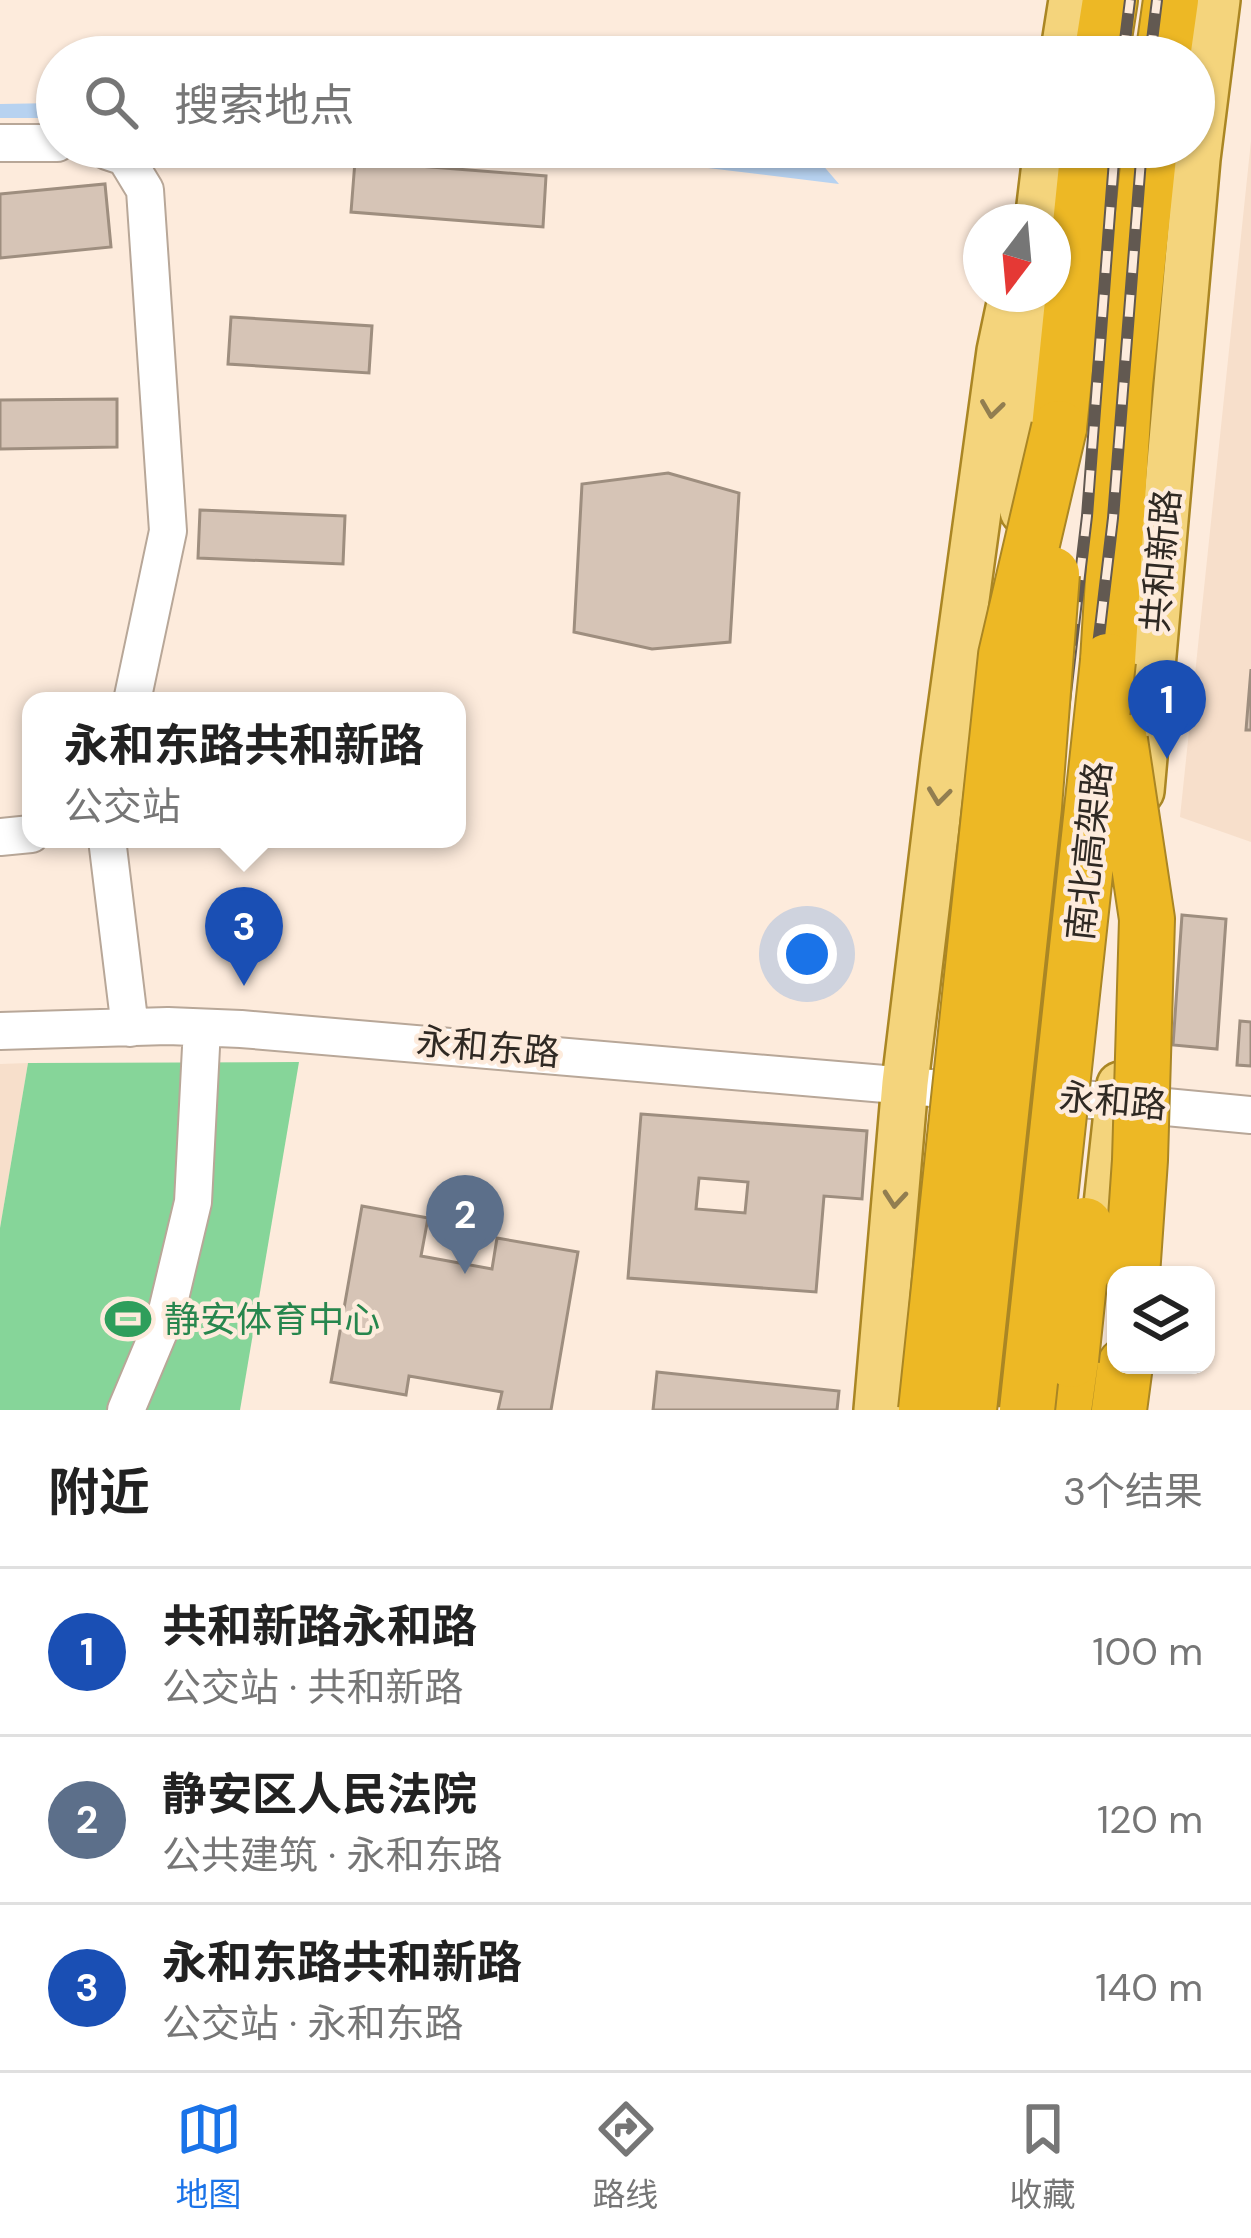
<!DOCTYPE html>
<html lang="zh">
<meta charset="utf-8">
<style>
body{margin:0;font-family:"DM Sans","Noto Sans SC",sans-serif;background:#f2f2f2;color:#222}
.controls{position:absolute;right:36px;bottom:36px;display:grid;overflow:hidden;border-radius:24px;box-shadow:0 3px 9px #0004}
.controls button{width:108px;height:108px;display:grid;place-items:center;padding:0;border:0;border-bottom:3px solid #e0e0e0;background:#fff;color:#222;font:60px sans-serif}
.compass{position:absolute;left:963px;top:204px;width:108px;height:108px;border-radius:50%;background:#fff;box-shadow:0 3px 9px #0004;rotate:196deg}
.you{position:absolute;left:807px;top:954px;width:42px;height:42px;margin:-30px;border:9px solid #fff;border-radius:50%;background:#1a73e8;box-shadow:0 0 0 18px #1a73e833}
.badge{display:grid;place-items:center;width:78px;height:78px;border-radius:50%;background:#1a73e8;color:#fff;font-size:39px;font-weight:700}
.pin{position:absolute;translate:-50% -99px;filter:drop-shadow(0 3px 6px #0008)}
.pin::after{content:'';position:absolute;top:63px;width:42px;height:36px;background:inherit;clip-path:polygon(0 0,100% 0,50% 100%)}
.popup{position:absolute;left:22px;top:692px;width:444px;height:156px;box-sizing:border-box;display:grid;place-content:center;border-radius:24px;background:#fff;filter:drop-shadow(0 3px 9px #0005);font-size:39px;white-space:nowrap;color:#767676}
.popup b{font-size:45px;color:#222}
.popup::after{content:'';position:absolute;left:50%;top:100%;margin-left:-24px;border:24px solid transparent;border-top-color:#fff}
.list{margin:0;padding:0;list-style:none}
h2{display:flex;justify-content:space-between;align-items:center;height:156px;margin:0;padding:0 48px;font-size:51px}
h2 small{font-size:39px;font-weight:400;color:#767676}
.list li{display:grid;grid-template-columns:78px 1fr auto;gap:36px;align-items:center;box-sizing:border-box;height:168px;padding:0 48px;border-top:3px solid #e0e0e0}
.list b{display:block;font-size:45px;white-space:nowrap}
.list p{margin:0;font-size:39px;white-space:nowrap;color:#767676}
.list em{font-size:39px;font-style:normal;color:#767676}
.icon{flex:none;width:66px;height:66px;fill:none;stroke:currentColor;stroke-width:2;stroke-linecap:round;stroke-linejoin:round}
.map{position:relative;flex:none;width:1251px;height:1410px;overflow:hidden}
.search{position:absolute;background:#fff;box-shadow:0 3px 9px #0004;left:36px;right:36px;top:36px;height:132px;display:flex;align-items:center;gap:30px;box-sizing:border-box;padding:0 42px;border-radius:66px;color:#767676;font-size:45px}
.sheet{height:660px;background:#fff}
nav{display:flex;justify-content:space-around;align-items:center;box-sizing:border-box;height:168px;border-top:3px solid #e0e0e0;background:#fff;font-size:33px;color:#767676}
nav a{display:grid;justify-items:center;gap:6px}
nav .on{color:#1a73e8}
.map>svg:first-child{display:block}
.built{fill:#f7dfcb}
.green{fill:#86d599}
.water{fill:#b7d2f0}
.building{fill:#d6c4b6;stroke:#9e8e7f;stroke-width:3;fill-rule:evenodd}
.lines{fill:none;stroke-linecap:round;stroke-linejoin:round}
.minor-casing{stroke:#b8a798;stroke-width:40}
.major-casing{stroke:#aa8624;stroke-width:50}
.highway-casing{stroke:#aa8624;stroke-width:58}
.minor{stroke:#fff;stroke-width:36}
.major{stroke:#f4d47c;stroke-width:45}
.highway{stroke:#edb825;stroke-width:54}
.rail-casing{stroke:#625951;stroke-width:12}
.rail{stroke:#fdebdc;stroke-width:8;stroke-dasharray:22;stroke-linecap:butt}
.highway-bridge-casing{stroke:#aa8624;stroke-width:58;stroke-linecap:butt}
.highway-bridge{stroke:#edb825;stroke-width:54}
.oneway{stroke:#927e50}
.labels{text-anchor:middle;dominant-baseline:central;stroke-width:9;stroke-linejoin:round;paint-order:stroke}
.street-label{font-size:36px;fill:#2f2923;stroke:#fdebdc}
.leisure-label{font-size:36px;fill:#27864d;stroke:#fdebdc;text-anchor:start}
</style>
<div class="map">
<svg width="1251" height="1410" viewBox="0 0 1251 1410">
<rect width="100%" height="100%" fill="#fdebdc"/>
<path class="built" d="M 1251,141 L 1251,842 L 1180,817 Z
M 28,1063 L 0,1228 L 0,1064 Z"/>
<path class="green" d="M 299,1062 L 240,1410 L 0,1410 L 0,1228 L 28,1063 Z"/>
<path class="water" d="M 57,103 L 57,118 L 0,118 L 0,104 Z
M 603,147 L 761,147 L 815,156 L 839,184 L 683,165 Z"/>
<path class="building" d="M 355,161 L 546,176 L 543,227 L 351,212 Z
M 105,184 L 111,247 L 0,258 L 0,194 Z
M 231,317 L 372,326 L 369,373 L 228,364 Z
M 117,399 L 117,447 L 0,449 L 0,400 Z
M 668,473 L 739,493 L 730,642 L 652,649 L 574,632 L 582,484 Z
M 200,510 L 345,516 L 343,564 L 198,558 Z
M 1251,669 L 1251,730 L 1246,730 Z
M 1182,915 L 1226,919 L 1217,1049 L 1173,1045 Z
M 1240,1021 L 1251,1022 L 1251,1066 L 1237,1065 Z
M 641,1114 L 867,1131 L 862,1199 L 824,1196 L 816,1292 L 628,1278 ZM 699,1178 L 748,1182 L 745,1213 L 696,1209 Z
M 362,1206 L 428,1218 L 421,1256 L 492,1269 L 497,1238 L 578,1252 L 551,1410 L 498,1410 L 502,1392 L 409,1376 L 406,1395 L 331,1382 Z
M 657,1372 L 839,1391 L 837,1410 L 653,1410 Z"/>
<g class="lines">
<g class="minor-casing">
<path id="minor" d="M 0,143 L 57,143
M 108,147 L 107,151 L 125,157 L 145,190 L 168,531 L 132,701
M 0,837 L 31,834
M 107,839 L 130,1028
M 0,1031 L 168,1026 L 241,1029 L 978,1092
M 1040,1095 L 1251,1115
M 126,1410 L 166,1315 L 193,1202 L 202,1028"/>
</g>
<g class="major-casing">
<path id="major" d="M 1063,57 L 1072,0
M 1038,222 L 1047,147
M 1023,511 L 1031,314
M 1141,791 L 1197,159 L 1217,0
M 1100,1269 L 1120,1085
M 877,1410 L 905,1083 L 944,760 L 1000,351 L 1012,294"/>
</g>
<g class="highway-casing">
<path id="highway" d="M 1101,57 L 1110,0
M 1163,57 L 1171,0
M 1059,428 L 1088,147
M 1108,661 L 1125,385 L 1150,147
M 1064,1410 L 1071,1360
M 1119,1410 L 1125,1365"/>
</g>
<use href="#minor" class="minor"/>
<use href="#major" class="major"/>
<use href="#highway" class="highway"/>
<g class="rail-casing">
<path id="rail" d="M 1123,57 L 1130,0
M 1150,57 L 1157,0
M 981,1410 L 1087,516 L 1115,147
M 1008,1410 L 1113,518 L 1142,147"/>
</g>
<use href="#rail" class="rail"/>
<g class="highway-bridge-casing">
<path id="highway-bridge" d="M 1120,740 L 1147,919 L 1140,1160 L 1132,1275
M 1071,1360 L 1085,1225
M 926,1410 L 1006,655 L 1059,428
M 969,1410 L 1034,807 L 1052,574
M 1027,1410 L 1108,661"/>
</g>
<use href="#highway-bridge" class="highway-bridge"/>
</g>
<defs><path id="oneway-chevron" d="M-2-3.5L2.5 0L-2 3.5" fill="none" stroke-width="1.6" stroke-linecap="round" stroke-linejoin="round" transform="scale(3)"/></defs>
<g class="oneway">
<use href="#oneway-chevron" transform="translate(992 409) rotate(98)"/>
<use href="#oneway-chevron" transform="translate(939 796) rotate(97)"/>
<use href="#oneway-chevron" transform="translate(895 1199) rotate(95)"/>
</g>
<defs>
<g id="stadium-bare" transform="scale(3.6)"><path d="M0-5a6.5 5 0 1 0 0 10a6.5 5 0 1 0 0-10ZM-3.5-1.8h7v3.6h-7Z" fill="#2e9e5b" stroke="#fdebdc" stroke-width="2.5" paint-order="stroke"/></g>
</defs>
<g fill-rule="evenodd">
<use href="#stadium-bare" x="128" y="1319"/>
</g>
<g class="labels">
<g class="street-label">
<text transform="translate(1161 561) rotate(-85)">共和新路</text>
<text transform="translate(1089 851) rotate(-84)">南北高架路</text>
<text transform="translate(488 1047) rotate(5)">永和东路</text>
<text transform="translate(1113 1101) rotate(5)">永和路</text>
</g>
<g class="leisure-label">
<text x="164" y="1319">静安体育中心</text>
</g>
</g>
</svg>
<div class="controls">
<button><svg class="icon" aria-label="layers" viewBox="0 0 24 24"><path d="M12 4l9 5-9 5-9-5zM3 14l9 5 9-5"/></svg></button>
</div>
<svg class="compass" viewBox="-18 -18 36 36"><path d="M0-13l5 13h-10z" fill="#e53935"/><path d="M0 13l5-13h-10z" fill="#767676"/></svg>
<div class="you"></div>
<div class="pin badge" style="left:1167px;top:759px;background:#1a4fb4">1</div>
<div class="pin badge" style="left:465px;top:1274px;background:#5c6f8a">2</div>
<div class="pin badge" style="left:244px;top:986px;background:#1a4fb4">3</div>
<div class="popup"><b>永和东路共和新路</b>公交站</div>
<div class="search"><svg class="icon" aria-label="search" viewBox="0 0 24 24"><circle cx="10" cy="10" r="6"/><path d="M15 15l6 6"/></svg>搜索地点</div>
</div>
<section class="sheet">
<h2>附近<small>3个结果</small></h2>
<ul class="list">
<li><span class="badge" style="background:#1a4fb4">1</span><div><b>共和新路永和路</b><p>公交站 · 共和新路</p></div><em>100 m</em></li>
<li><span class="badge" style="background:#5c6f8a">2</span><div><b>静安区人民法院</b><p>公共建筑 · 永和东路</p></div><em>120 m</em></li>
<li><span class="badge" style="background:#1a4fb4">3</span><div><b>永和东路共和新路</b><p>公交站 · 永和东路</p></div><em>140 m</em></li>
</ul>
</section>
<nav>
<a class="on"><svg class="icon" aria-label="map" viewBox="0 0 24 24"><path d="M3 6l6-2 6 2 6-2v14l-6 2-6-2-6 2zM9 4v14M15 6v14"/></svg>地图</a>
<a><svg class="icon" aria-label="directions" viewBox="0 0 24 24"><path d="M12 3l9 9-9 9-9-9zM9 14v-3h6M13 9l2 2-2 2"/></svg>路线</a>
<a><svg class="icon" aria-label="saved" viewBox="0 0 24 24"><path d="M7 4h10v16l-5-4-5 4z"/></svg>收藏</a>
</nav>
